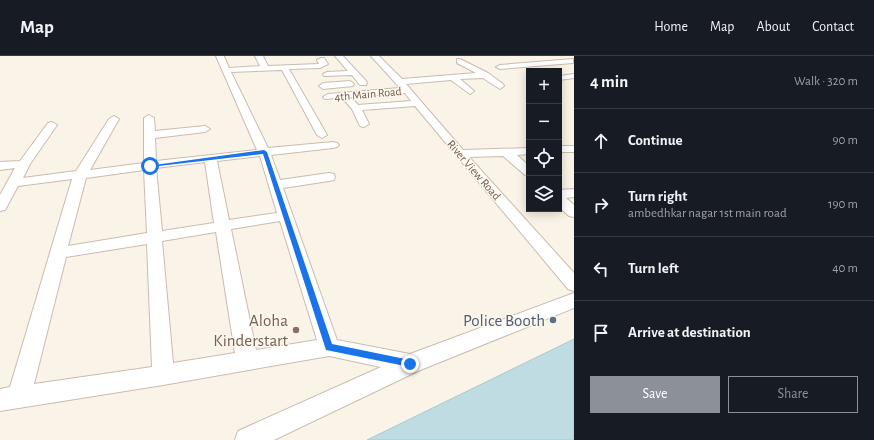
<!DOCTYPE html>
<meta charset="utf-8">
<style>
body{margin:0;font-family:"Alegreya Sans",sans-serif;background:#242831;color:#f1f3f6}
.controls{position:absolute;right:12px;top:12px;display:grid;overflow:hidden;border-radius:0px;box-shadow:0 2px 10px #0003}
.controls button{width:36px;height:36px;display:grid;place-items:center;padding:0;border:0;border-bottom:1px solid #363941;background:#171b24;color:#f1f3f6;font:20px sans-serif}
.stop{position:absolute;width:12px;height:12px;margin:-9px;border:3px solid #1a73e8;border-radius:50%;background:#fff}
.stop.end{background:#1a73e8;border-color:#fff;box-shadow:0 1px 4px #0008}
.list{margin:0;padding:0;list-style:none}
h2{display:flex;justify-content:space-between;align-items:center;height:52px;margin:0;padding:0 16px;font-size:17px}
h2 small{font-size:13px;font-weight:400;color:#9ea1a6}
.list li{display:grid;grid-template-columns:26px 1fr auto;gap:12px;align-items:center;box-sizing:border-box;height:64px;padding:0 16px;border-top:1px solid #363941}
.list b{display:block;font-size:15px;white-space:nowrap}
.list p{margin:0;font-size:13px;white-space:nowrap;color:#9ea1a6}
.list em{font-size:13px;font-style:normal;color:#9ea1a6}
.actions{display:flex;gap:8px;padding:12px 16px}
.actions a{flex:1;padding:9px 0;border:1px solid #8c9099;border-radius:0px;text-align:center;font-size:14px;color:#8c9099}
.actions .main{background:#8c9099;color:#fff}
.icon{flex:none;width:22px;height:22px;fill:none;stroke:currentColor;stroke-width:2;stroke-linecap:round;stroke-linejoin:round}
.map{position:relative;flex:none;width:574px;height:384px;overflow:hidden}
header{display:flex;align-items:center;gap:24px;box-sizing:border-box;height:56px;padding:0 20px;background:#171b24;border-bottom:1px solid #363941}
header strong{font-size:19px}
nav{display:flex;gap:22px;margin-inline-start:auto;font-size:14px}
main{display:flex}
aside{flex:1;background:#171b24}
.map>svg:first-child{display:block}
.water{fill:#bedce1;stroke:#a5cbd2}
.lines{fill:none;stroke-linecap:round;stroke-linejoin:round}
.minor-casing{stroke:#cbbbaf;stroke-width:2}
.minor{fill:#fff;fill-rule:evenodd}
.route{fill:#1a73e8}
.service-dot{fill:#5c6f8a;stroke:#fdf7ed;stroke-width:1.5}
.education-dot{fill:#8d6e63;stroke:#fdf7ed;stroke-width:1.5}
.labels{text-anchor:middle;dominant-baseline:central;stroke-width:3;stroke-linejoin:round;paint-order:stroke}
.far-street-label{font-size:12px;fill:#715a4e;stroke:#fdf7ed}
.near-education-label{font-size:17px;fill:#785e54;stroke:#fdf7ed;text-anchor:end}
.near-service-label{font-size:17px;fill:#4e5e75;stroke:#fdf7ed;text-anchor:end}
</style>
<header>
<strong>Map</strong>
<nav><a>Home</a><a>Map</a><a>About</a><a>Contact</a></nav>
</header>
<main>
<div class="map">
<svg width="574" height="384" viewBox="0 0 574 384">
<rect width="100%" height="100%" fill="#faf3e7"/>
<path class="water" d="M 574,283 L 574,384 L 367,384 Z"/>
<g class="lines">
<g class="minor-casing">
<path id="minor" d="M 216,0 L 224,0 L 229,12 L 260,10 L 255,0 L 263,0 L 268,10 L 319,8 L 317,4 L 321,2 L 324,2 L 328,8 L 320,12 L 289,13 L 327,79 L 322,82 L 317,79 L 282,14 L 231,16 L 268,92 L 333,86 L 337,87 L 339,89 L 337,91 L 333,92 L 271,99 L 280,124 L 329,117 L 334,118 L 335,121 L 334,124 L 329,125 L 283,132 L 337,284 L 410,298 L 574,237 L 574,252 L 418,315 L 274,384 L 235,384 L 238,375 L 381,311 L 329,300 L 163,329 L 0,355 L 0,333 L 10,331 L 72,123 L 18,130 L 5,154 L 0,155 L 0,139 L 15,112 L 0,114 L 0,106 L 20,105 L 48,67 L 52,66 L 57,69 L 30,108 L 23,122 L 76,115 L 109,63 L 114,60 L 119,63 L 90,114 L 144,107 L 144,62 L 149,59 L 154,62 L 155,75 L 205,70 L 210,73 L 205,76 L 155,82 L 156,105 L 257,94 ZM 260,100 L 277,157 L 229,164 L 217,105 ZM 205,106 L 214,167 L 162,175 L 156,112 ZM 144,114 L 147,177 L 68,190 L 86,122 ZM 280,165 L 317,284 L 256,294 L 231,173 ZM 216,176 L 235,297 L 173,307 L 162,185 ZM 147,188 L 152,311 L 34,328 L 66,201 Z
M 335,0 L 343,0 L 366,25 L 367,27 L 366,29 L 360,29 L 352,19 L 324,20 L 323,18 L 327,16 L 348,15 Z
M 371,0 L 379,0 L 402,23 L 476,17 L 457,7 L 457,3 L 460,3 L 488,17 L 503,28 L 504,30 L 500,33 L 483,22 L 460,23 L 474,35 L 470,38 L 451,24 L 406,28 L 463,94 L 529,92 L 529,98 L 517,99 L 529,110 L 529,120 L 525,119 L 503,100 L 469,101 L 574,217 L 574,235 L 568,233 L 415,50 L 362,54 L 369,68 L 364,71 L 360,70 L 352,53 L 345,45 L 347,43 L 353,43 L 358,49 L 411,45 L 405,37 L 325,43 L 323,41 L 328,38 L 400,32 Z
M 573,3 L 573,7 L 500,13 L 496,11 L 500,9 Z
M 574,18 L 574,22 L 559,24 L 559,20 Z
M 350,25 L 354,28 L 353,30 L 323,33 L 319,30 L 323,27 Z
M 559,90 L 574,90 L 574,96 L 559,96 Z
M 574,133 L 574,141 L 566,142 L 574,149 L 574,161 L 569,160 L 559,151 L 559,134 Z"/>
</g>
<use href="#minor" class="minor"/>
</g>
<path class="route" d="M 264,94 L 267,96 L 332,288 L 410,304 L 414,308 L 413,310 L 410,311 L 326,294 L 263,98 L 150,111 L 147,110 Z"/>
<circle class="service-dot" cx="553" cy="264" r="4"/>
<circle class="education-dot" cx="296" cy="274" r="4"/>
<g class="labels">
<g class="far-street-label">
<text transform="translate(368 38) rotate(-5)">4th Main Road</text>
<text transform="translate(474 114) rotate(49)">River View Road</text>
</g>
<g class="near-education-label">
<text x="288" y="264">Aloha<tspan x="288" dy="20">Kinderstart</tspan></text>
</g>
<g class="near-service-label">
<text x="545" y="264">Police Booth</text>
</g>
</g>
</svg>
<div class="controls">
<button>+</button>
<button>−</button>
<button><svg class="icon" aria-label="locate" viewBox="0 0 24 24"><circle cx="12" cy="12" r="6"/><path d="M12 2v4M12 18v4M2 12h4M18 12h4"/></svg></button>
<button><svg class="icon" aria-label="layers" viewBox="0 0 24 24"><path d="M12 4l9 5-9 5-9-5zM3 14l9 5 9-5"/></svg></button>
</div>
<div class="stop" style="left:150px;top:110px"></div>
<div class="stop end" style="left:410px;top:308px"></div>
</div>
<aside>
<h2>4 min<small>Walk · 320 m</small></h2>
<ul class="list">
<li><svg class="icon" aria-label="ahead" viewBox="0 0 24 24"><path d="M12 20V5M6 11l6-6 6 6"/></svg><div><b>Continue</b></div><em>90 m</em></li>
<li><svg class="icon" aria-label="right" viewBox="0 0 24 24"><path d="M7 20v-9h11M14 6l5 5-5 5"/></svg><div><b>Turn right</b><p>ambedhkar nagar 1st main road</p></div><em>190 m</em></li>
<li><svg class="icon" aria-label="left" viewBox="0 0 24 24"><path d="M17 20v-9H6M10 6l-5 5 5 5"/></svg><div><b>Turn left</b></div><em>40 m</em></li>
<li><svg class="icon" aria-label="arrive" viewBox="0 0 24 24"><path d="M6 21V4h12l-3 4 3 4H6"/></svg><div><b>Arrive at destination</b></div></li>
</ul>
<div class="actions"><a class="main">Save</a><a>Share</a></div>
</aside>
</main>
